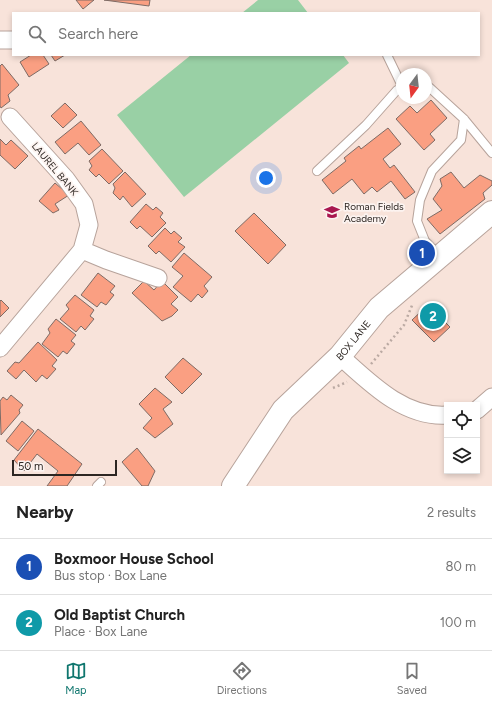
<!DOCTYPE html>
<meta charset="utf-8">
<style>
body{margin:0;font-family:Figtree,sans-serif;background:#f2f2f2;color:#222}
.controls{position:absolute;right:12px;bottom:12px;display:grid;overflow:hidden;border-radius:0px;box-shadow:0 2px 6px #0003}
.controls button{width:36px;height:36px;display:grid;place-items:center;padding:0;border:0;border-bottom:1px solid #e0e0e0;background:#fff;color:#222;font:20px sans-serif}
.compass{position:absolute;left:396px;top:68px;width:36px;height:36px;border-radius:50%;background:#fff;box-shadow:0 2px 6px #0003;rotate:195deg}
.scale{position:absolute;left:12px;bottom:10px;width:105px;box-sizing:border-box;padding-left:4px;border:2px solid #2d2622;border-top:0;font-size:11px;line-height:14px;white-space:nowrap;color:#2d2622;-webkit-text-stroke:3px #fcf3f0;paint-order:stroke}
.you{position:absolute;left:266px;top:178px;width:14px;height:14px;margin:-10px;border:3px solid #fff;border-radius:50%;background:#1a73e8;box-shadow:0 0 0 6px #1a73e833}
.badge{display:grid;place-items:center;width:26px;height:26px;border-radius:50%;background:#0f766e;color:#fff;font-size:13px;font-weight:700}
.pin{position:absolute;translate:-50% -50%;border:2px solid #fff;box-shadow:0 1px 4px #0006}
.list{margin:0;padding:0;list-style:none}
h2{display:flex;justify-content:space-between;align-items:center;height:52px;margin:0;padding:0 16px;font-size:17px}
h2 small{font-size:13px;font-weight:400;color:#767676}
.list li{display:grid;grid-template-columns:26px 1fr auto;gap:12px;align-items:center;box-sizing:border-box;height:56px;padding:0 16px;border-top:1px solid #e0e0e0}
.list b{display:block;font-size:15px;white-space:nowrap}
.list p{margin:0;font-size:13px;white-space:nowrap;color:#767676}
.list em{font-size:13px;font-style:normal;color:#767676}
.icon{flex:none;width:22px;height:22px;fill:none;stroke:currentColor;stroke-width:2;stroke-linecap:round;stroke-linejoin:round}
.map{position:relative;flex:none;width:492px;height:486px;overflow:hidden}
.search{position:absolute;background:#fff;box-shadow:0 2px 6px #0003;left:12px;right:12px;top:12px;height:44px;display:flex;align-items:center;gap:10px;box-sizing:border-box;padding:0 14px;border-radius:0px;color:#767676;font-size:15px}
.sheet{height:164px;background:#fff}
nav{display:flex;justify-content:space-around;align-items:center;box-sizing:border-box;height:56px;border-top:1px solid #e0e0e0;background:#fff;font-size:11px;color:#767676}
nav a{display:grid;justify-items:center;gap:2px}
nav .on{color:#0f766e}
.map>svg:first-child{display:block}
.green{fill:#99d0a5}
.building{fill:#fa9f82;stroke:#7e6b65}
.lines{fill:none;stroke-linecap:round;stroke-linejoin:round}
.service-casing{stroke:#b7a39b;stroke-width:10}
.minor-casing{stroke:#b7a39b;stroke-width:19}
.secondary-casing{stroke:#b7a39b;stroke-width:24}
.path{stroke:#bbaaa3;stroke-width:2.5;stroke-dasharray:2 3;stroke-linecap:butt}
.service{stroke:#fff;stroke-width:8}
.minor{stroke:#fff;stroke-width:17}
.secondary{stroke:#fff;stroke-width:22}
.labels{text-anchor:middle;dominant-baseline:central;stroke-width:3.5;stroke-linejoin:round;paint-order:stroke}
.street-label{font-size:10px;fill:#2d2622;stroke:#fcf3f0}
.poi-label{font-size:10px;fill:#2d2622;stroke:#fcf3f0;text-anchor:start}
</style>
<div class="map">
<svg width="492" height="486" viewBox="0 0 492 486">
<rect width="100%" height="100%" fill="#f8e3da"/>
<path class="green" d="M 258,0 L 298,0 L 308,13 L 242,13 Z
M 191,55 L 343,55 L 349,63 L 184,197 L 117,115 Z"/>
<path class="building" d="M 76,0 L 94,0 L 83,9 Z
M 104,0 L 150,0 L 149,6 Z
M 31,55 L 43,55 L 49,64 L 29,77 L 20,62 Z
M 51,55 L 65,55 L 55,61 Z
M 2,64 L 19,85 L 8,95 L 10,101 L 1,108 L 0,106 L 0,66 Z
M 431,100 L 447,118 L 430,134 L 435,140 L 424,150 L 396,119 L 410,106 L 417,113 Z
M 65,103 L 77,115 L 63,128 L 51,116 Z
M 81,121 L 101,145 L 89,155 L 78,143 L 65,154 L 55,142 Z
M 388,128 L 401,144 L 383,159 L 390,168 L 394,165 L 415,192 L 405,199 L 391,181 L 377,192 L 372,187 L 364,194 L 352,179 L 333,194 L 322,180 L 346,161 L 344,158 L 359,146 L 361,149 Z
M 0,139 L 6,145 L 11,140 L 28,156 L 15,169 L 0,155 Z
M 102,149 L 123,171 L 109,184 L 99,174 L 96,177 L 89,170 L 92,166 L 89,161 Z
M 125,172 L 146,194 L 132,207 L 123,196 L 120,200 L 113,193 L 115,188 L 113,184 Z
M 451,172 L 464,188 L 480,175 L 492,181 L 492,185 L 483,193 L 485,199 L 440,234 L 427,219 L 442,210 L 433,199 L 442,186 L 440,179 Z
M 55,183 L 69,195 L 55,204 L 59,210 L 53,213 L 39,201 Z
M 146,204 L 153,210 L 156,207 L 163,213 L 160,217 L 166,223 L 152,237 L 140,226 L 137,229 L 130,222 Z
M 254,213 L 286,245 L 268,264 L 235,231 Z
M 165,228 L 171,234 L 174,231 L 182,238 L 178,242 L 185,247 L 171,262 L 159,251 L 156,254 L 148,246 Z
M 184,253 L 212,277 L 204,286 L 208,291 L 202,298 L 198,294 L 191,302 L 173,287 L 183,276 L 172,267 Z
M 98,273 L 115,286 L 110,292 L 114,295 L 106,305 L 101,302 L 97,307 L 81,295 Z
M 144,281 L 154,290 L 162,281 L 178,297 L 171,304 L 178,310 L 172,316 L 162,321 L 132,293 Z
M 75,295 L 94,310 L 90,316 L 94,319 L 85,330 L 81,326 L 76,332 L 60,319 L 69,309 L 66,305 Z
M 1,300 L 9,308 L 0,317 L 0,301 Z
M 428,305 L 450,327 L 434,342 L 412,320 Z
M 56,319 L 76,335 L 71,341 L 75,344 L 67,354 L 63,351 L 58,357 L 42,344 L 50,333 L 48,329 Z
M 38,342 L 57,360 L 52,366 L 56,369 L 47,379 L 42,375 L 36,382 L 24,370 L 16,379 L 7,371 L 15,362 L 19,363 Z
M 183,358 L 202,374 L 182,394 L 165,377 Z
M 155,388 L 172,402 L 163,409 L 173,424 L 155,438 L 143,428 L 152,418 L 139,404 Z
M 11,395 L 23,405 L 19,410 L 20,413 L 1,435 L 0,401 L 3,397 L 7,400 Z
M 22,421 L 34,431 L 18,451 L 6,441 Z
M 38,429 L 82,464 L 67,486 L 47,486 L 58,471 L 37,454 L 24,471 L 14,460 Z
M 137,448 L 155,471 L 148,486 L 142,486 L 122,462 Z"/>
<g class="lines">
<g class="service-casing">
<path id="service" d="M 387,55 L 402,86
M 426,87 L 429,87 L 464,119 L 492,153
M 317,171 L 366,125 L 397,90 L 402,90
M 438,255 L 425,241 L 417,221 L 420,200 L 432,171 L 461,140 L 464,119
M 97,486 L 101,482"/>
</g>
<g class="minor-casing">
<path id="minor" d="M 0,40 L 13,40
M 82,250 L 106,260 L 158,278
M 0,348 L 82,250 L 89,225 L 84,204 L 66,179 L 10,117
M 340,356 C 370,383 404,418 447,415
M 477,410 L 492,397"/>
</g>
<g class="secondary-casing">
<g id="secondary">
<path id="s1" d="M 233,486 L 283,410 L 340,356 L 379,308 L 492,212"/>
</g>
</g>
<path class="path" d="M 371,364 L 404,325 L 413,303
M 333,388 L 347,382"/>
<use href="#service" class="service"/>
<use href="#minor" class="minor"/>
<use href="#secondary" class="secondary"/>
</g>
<defs>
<g id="school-bare" transform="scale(1.2)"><path d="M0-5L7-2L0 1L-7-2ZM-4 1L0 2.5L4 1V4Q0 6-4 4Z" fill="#a91750" stroke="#fcf3f0" stroke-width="2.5" paint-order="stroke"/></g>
</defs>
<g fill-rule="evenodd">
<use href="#school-bare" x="332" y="212"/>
</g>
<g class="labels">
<g class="street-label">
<text transform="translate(55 169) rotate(50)">LAUREL BANK</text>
<text stroke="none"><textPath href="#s1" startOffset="190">BOX LANE</textPath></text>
</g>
<g class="poi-label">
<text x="344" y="206">Roman Fields<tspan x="344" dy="12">Academy</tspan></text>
</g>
</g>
</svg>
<div class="controls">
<button><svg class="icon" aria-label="locate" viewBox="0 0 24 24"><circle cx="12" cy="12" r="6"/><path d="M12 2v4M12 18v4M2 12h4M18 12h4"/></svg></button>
<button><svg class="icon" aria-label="layers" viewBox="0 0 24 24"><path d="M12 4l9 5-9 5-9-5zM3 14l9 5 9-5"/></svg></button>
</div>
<svg class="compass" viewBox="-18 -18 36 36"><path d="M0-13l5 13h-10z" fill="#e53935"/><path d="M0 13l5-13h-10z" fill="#767676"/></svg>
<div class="scale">50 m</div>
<div class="you"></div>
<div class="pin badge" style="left:422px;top:253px;background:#1a4fb4">1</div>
<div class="pin badge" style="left:433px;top:316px;background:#0f9aa8">2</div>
<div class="search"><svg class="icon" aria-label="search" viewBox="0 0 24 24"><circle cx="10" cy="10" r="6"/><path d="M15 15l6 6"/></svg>Search here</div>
</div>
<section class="sheet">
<h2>Nearby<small>2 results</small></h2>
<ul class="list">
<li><span class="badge" style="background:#1a4fb4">1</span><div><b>Boxmoor House School</b><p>Bus stop · Box Lane</p></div><em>80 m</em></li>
<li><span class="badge" style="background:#0f9aa8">2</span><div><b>Old Baptist Church</b><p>Place · Box Lane</p></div><em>100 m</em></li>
</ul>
</section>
<nav>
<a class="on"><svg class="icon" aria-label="map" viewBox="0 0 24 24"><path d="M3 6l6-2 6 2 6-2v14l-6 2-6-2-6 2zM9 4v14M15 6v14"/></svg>Map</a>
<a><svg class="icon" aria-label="directions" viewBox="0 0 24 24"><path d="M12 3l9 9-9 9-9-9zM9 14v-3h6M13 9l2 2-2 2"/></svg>Directions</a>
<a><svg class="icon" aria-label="saved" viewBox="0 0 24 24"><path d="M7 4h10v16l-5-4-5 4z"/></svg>Saved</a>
</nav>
